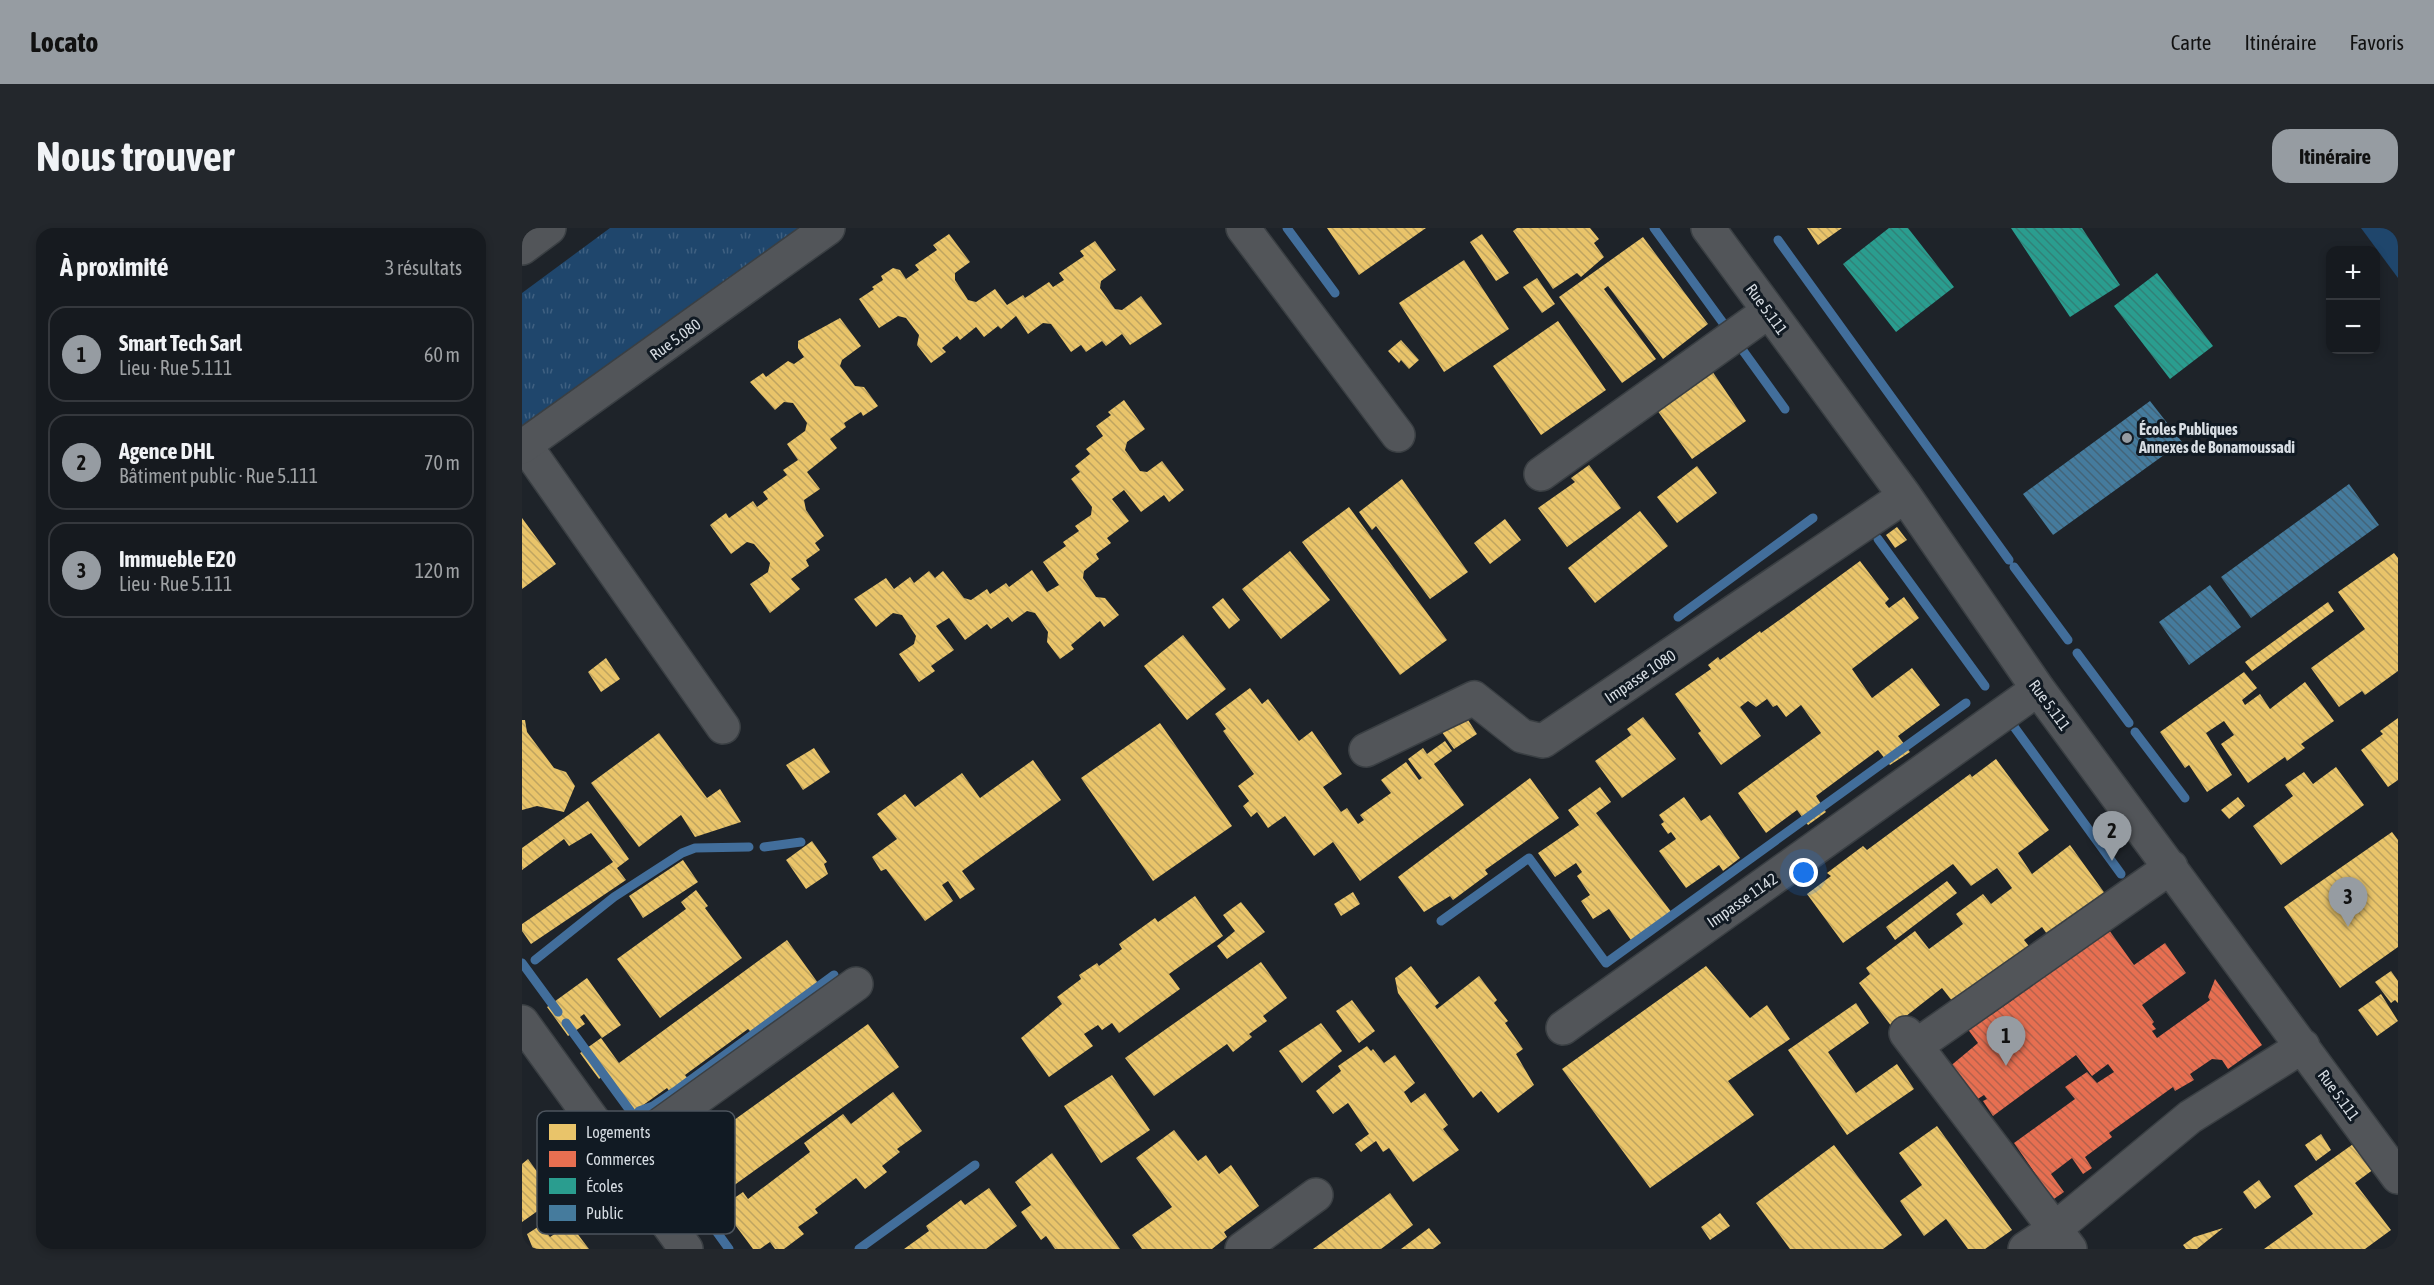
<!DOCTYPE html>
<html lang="fr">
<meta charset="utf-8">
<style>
body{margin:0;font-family:"Asap Condensed",sans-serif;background:#23272c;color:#f1f3f6}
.controls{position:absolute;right:18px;top:18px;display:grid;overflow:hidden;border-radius:12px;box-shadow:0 3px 9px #0003}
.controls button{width:54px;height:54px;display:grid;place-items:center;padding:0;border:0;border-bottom:2px solid #35383d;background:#161a1f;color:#f1f3f6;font:30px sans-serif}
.you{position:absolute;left:1282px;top:645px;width:21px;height:21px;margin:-15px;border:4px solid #fff;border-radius:50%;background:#1a73e8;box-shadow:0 0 0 9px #1a73e833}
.badge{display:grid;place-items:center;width:39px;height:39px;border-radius:50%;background:#969ca2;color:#111;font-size:20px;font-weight:700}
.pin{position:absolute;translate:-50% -50px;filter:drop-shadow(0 2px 3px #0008)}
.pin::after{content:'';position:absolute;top:32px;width:21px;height:18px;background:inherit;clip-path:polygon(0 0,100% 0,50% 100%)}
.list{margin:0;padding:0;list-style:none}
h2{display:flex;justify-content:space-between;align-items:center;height:78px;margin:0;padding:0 24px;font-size:26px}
h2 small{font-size:20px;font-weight:400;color:#9ea1a4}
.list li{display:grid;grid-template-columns:39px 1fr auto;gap:18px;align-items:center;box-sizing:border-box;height:96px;margin:0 12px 12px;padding:0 12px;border:2px solid #35383d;border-radius:18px}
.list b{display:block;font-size:22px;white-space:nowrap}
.list p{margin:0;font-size:20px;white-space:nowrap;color:#9ea1a4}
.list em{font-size:20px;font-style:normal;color:#9ea1a4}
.map{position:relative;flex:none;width:1876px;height:1021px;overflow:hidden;border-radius:18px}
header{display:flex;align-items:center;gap:36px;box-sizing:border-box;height:84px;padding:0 30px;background:#969ca2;color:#111}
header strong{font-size:28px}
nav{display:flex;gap:33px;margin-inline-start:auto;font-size:21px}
.intro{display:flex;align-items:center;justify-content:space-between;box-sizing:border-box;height:144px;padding:0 36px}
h1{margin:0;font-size:42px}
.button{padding:15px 27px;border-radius:18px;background:#969ca2;color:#111;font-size:21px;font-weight:700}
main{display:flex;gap:36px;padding:0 36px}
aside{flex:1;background:#161a1f;border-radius:18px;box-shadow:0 3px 9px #0003}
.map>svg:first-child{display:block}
.grass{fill:url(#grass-tufts)}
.pitch{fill:#1f466c}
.homes{fill:url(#homes-back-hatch)}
.shops{fill:url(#shops-back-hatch)}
.schools{fill:url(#schools-back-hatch)}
.public{fill:url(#public-back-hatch)}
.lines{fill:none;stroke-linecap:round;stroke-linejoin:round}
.stream{stroke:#426e9b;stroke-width:9}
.street-casing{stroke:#3a3f43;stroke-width:36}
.secondary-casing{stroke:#3a3f43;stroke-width:36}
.street{stroke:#525559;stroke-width:33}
.secondary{stroke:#525559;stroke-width:33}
.poi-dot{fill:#969ca2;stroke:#111a23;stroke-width:2}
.labels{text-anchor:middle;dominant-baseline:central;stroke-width:6;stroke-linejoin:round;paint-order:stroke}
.street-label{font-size:16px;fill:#d7dde3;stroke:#111a23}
.poi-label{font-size:16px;font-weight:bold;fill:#d7dde3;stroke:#111a23;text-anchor:start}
.key{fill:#111a23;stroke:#4c545d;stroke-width:1.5}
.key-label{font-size:16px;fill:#d7dde3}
</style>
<header>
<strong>Locato</strong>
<nav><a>Carte</a><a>Itinéraire</a><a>Favoris</a></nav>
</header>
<div class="intro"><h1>Nous trouver</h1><a class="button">Itinéraire</a></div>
<main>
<aside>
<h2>À proximité<small>3 résultats</small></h2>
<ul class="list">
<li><span class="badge">1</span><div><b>Smart Tech Sarl</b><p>Lieu · Rue 5.111</p></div><em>60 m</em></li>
<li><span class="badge">2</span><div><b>Agence DHL</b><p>Bâtiment public · Rue 5.111</p></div><em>70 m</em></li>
<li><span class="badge">3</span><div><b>Immueble E20</b><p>Lieu · Rue 5.111</p></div><em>120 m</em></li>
</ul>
</aside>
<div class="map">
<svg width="1876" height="1021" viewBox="0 0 1876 1021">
<defs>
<pattern id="grass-tufts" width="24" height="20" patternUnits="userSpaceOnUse" patternTransform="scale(1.5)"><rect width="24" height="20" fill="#1f466c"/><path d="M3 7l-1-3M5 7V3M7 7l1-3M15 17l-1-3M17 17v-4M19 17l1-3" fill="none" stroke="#3f6081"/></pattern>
<pattern id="homes-back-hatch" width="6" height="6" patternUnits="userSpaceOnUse" patternTransform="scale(1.5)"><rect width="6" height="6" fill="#e9c46a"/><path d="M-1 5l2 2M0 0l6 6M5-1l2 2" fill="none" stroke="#bfa460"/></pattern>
<pattern id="shops-back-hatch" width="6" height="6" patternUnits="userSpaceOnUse" patternTransform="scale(1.5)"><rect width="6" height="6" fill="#e76f51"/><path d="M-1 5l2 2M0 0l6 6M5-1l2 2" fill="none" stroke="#b5624d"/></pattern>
<pattern id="schools-back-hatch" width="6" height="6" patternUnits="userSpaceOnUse" patternTransform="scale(1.5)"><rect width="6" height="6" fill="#2a9d8f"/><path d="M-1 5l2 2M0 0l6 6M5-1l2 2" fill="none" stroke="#318278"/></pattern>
<pattern id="public-back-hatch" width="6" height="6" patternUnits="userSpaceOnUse" patternTransform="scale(1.5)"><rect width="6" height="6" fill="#457b9d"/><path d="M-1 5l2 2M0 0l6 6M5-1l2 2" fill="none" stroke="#436479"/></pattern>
</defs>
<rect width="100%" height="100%" fill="#1e2329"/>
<path class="grass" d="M 88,0 L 285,0 L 0,208 L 0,65 Z"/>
<path class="pitch" d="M 1839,0 L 1876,0 L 1876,50 Z"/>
<path class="homes" d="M 805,0 L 904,0 L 837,47 Z
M 995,0 L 1068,0 L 1077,11 L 1072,15 L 1082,29 L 1059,49 L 1055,45 L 1031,61 L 991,3 Z
M 1285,0 L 1320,0 L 1296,17 Z
M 427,6 L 448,34 L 433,45 L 433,52 L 446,72 L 454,74 L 473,61 L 485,77 L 501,67 L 503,70 L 527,54 L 531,59 L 542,52 L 537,45 L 562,28 L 558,23 L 573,13 L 594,42 L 579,53 L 578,60 L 593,81 L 600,82 L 619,68 L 640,96 L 608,117 L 600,106 L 584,118 L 580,113 L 564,124 L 559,117 L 549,124 L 529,96 L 521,95 L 506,106 L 494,88 L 479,101 L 476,98 L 462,109 L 454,99 L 438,112 L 435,108 L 420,120 L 424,124 L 409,135 L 395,117 L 397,107 L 384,90 L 376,88 L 357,100 L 337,71 L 352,61 L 350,59 L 361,52 L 359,48 L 371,40 L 378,42 L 384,51 L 397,42 L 393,37 L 415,22 L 411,17 Z
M 960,6 L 987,45 L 974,53 L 948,14 Z
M 1121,9 L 1186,96 L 1141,131 L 1086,58 L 1082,61 L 1134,131 L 1100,155 L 1037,69 Z
M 942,32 L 987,101 L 922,144 L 877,75 Z
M 1015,50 L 1033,76 L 1020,85 L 1001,59 Z
M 318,90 L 339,118 L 320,132 L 318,138 L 333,158 L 342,159 L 356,178 L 341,188 L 339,184 L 322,195 L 324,199 L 308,211 L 315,220 L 285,244 L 298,261 L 282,272 L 284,282 L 302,308 L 293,315 L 298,322 L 284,332 L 287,338 L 269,351 L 278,361 L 248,385 L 228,356 L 246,344 L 248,335 L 232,316 L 225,314 L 209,326 L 188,297 L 204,285 L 207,290 L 231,273 L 235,279 L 246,271 L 241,264 L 265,247 L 261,242 L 276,232 L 265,216 L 283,203 L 285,195 L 271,175 L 262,174 L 253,182 L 228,154 L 241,145 L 244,149 L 266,133 L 272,136 L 282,129 L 276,120 L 276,113 Z
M 1036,93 L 1084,162 L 1019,207 L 971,138 Z
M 879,112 L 897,132 L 887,141 L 879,132 L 877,135 L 866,123 Z
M 1190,143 L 1224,193 L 1170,231 L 1135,182 Z
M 602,172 L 623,201 L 605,214 L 603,222 L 618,243 L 625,244 L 640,233 L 662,262 L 647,274 L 642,267 L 619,284 L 602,262 L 590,271 L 607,293 L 585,310 L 589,315 L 574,326 L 577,331 L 562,343 L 561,350 L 574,369 L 583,370 L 597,387 L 582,399 L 578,393 L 549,417 L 552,421 L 538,431 L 525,414 L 526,404 L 513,385 L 505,383 L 490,394 L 486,389 L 469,401 L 465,396 L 443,412 L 427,390 L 414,398 L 432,422 L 409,438 L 413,443 L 397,454 L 377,426 L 392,416 L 394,408 L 380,387 L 371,385 L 354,399 L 332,371 L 364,350 L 372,361 L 388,349 L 392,355 L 407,343 L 413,350 L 421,343 L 442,370 L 449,372 L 465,361 L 468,366 L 484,355 L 487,359 L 510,342 L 525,364 L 537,357 L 521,334 L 544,318 L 541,314 L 557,303 L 553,298 L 569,287 L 570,279 L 549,251 L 558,244 L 553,238 L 568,226 L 564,221 L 581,208 L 574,198 L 589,187 L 586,184 Z
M 1067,237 L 1099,280 L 1045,319 L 1016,280 L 1053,254 L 1049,250 Z
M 1175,238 L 1195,265 L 1155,295 L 1135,269 Z
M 880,251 L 946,344 L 908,371 L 854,298 L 850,302 L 837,284 Z
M 827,279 L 925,412 L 878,447 L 780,314 Z
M 1118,283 L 1146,318 L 1073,375 L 1046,340 Z
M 0,290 L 34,336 L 0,361 Z
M 983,291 L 999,312 L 968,336 L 952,315 Z
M 1375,299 L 1385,312 L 1373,320 L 1364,307 Z
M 768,323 L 808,372 L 759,411 L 720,361 Z
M 1872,325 L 1876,330 L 1876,443 L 1843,467 L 1840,463 L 1817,479 L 1789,440 L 1843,401 L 1816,364 Z
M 1338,333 L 1367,371 L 1363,375 L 1367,380 L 1382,369 L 1397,390 L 1330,441 L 1350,470 L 1390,440 L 1418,477 L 1376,508 L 1388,524 L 1368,537 L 1356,522 L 1294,568 L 1304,584 L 1286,597 L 1275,582 L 1244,605 L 1216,565 L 1299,505 L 1279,477 L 1264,489 L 1255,477 L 1251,479 L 1245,471 L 1234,479 L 1226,473 L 1218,479 L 1239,508 L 1199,537 L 1176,505 L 1179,503 L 1153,466 L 1189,441 L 1186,437 L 1196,429 L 1198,432 L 1238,403 L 1239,405 L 1263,388 Z
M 701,370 L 718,392 L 707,401 L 690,379 Z
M 1806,374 L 1812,383 L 1730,443 L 1723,434 Z
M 661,407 L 704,461 L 665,492 L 622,438 Z
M 84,430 L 98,451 L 79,464 L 66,444 Z
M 1722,444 L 1735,460 L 1720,472 L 1723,477 L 1738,466 L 1748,481 L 1783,454 L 1812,493 L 1779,516 L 1783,520 L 1765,533 L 1763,529 L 1726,555 L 1699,516 L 1712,507 L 1702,493 L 1684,505 L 1710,547 L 1685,564 L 1667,537 L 1663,540 L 1638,504 Z
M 728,460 L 740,476 L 746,471 L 777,513 L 790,503 L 820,546 L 801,559 L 819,584 L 825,580 L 836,596 L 842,592 L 838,587 L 869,565 L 859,552 L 884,534 L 897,552 L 900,550 L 886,531 L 901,520 L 905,526 L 923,513 L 930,523 L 912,536 L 942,577 L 838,653 L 811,614 L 792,628 L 763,588 L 746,600 L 735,584 L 729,589 L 721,578 L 727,573 L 716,558 L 732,546 L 701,503 L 704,501 L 693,486 Z
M 941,484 L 955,506 L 932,521 L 917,500 Z
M 1121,489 L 1154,531 L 1100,570 L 1073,533 L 1109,507 L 1105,501 Z
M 1876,490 L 1876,552 L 1866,559 L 1839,522 L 1861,506 L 1858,503 Z
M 0,492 L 3,492 L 5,504 L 32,540 L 44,544 L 53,558 L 42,584 L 15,578 L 0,582 Z
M 638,495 L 710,598 L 631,653 L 559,550 Z
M 137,505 L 185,570 L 198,561 L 219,594 L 173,609 L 159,587 L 117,619 L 69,555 Z
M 292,520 L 308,544 L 281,562 L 264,537 Z
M 1474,531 L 1527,602 L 1496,625 L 1510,646 L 1548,617 L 1584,667 L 1527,709 L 1520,699 L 1502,712 L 1511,723 L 1434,778 L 1420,760 L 1370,799 L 1337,755 L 1348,746 L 1344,740 L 1393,703 L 1407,721 L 1441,696 L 1434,686 L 1461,666 L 1469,676 L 1490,660 L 1475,640 L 1449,658 L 1431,636 L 1321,715 L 1285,666 L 1309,648 L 1305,645 L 1341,618 L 1345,622 L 1448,546 L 1450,549 Z
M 511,532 L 539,572 L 440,643 L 453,661 L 438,671 L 426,653 L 420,657 L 431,673 L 403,693 L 364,641 L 359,643 L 350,629 L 375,611 L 355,586 L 383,566 L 393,579 L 440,545 L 458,570 Z
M 1814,539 L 1842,577 L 1759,637 L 1731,598 L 1771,568 L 1763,557 L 1782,544 L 1791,556 Z
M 1008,550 L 1037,590 L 963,642 L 966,646 L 931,672 L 928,668 L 902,684 L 876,649 Z
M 1078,559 L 1089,574 L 1074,585 L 1150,685 L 1111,715 L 1087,681 L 1071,691 L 1059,673 L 1068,667 L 1055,648 L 1060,644 L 1054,635 L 1033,649 L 1016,625 L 1057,597 L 1046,582 Z
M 1162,569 L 1179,593 L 1188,587 L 1218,630 L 1201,643 L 1197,637 L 1164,660 L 1137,623 L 1154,611 L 1149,604 L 1146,606 L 1139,596 L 1142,594 L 1137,587 Z
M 1716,569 L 1723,578 L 1707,591 L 1699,582 Z
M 66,573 L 107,631 L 95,640 L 104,652 L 9,716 L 0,703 L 0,696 L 91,634 L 69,605 L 47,618 L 42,611 L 0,642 L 0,620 Z
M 1870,604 L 1876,612 L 1876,719 L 1818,760 L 1762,679 Z
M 290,613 L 305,634 L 302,636 L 306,646 L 284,661 L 264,632 Z
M 161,632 L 176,654 L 121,690 L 107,668 Z
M 1425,653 L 1435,665 L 1373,712 L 1364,699 Z
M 174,662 L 186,678 L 183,680 L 220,730 L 138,790 L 95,731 L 164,681 L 159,674 Z
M 831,664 L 838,676 L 819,688 L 812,676 Z
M 673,668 L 701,708 L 647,746 L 658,761 L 597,805 L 590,795 L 580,802 L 576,797 L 562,806 L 571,818 L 527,849 L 499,810 L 540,776 L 535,769 L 559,751 L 557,747 L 575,735 L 577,738 L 600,721 L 597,716 L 633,690 L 636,694 Z
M 719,674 L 743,704 L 705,731 L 695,718 L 713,703 L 701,687 Z
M 265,712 L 296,755 L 264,778 L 272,790 L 254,803 L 246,792 L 229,804 L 226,801 L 163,847 L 166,851 L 148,864 L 145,860 L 110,885 L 82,847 L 77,851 L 58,825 L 79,810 L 97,835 Z
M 739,734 L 765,770 L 741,788 L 745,793 L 727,806 L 730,809 L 711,824 L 705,816 L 632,868 L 603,830 Z
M 889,738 L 917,775 L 913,778 L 915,781 L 957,748 L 975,772 L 972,775 L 986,793 L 983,795 L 1001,821 L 994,826 L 1012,857 L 976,885 L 959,863 L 951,870 L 876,765 L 873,750 Z
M 1184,738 L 1228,790 L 1245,777 L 1268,811 L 1206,853 L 1232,887 L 1128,960 L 1040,841 Z
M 1869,743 L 1876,753 L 1876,775 L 1873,772 L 1869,775 L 1853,754 Z
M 65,750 L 99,797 L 80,810 L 62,786 L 58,789 L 63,796 L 46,808 L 25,779 Z
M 1859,766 L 1876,793 L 1855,808 L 1836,782 Z
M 830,772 L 853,803 L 837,815 L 814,783 Z
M 1334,775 L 1347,795 L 1306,824 L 1334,865 L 1375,836 L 1392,861 L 1325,907 L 1266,822 Z
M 799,795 L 820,823 L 780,855 L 757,823 Z
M 346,796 L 377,839 L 193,971 L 162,928 Z
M 845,818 L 849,823 L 851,821 L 862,835 L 873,827 L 893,855 L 882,864 L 889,875 L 903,865 L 926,897 L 921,901 L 937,922 L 891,954 L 867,920 L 861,924 L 854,913 L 839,924 L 833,916 L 847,906 L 826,875 L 811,886 L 794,863 L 819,843 L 816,838 Z
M 590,847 L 628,902 L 579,935 L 542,878 Z
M 371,864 L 400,903 L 375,921 L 378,924 L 360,938 L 365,944 L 343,961 L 334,950 L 293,981 L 296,985 L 276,999 L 282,1006 L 262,1021 L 253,1021 L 248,1014 L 238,1021 L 231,1021 L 205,986 L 213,980 L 208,973 L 221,964 L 226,971 L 288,924 L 282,915 L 321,886 L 329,896 Z
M 1415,898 L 1490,1002 L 1463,1021 L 1446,1021 L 1424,991 L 1402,1008 L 1378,973 L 1400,957 L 1377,925 Z
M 652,902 L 676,933 L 684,927 L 697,946 L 709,937 L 737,978 L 702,1004 L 705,1009 L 690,1021 L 620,1021 L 610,1007 L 650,979 L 614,930 Z
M 1799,906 L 1809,922 L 1794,933 L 1783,917 Z
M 1834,914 L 1852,941 L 1833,955 L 1869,1002 L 1843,1021 L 1742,1021 L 1791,986 L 1772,958 Z
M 1312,917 L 1380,1007 L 1361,1021 L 1268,1021 L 1234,975 Z
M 530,925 L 598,1021 L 533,1021 L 524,1008 L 519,1012 L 499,984 L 509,977 L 493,954 Z
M 6,931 L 34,970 L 0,994 L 0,936 Z
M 1737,952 L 1749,969 L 1733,981 L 1721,964 Z
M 467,960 L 495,998 L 464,1021 L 382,1021 L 407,1003 L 404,998 L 439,972 L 443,977 Z
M 868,965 L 891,997 L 859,1021 L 791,1021 Z
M 1198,985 L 1208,998 L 1188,1012 L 1179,999 Z
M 48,996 L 67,1021 L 11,1021 L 5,1006 L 19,997 L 28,1009 Z
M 907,1000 L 919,1015 L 911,1021 L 879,1021 Z
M 1701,1000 L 1675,1021 L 1664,1021 L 1661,1017 L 1672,1009 Z"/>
<path class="shops" d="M 1587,702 L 1612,737 L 1643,715 L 1664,745 L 1620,777 L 1632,794 L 1630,796 L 1634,801 L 1630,803 L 1635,810 L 1688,772 L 1686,769 L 1693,751 L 1740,817 L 1706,841 L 1700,832 L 1690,831 L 1668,846 L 1672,852 L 1653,863 L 1651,859 L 1587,905 L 1590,909 L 1563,929 L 1570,940 L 1561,946 L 1550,930 L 1529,946 L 1542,964 L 1523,977 L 1508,957 L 1517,951 L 1492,915 L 1553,871 L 1543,859 L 1565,844 L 1575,855 L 1592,844 L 1586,836 L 1570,848 L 1554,827 L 1471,888 L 1461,873 L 1465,871 L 1462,867 L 1451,874 L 1426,840 L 1456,815 L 1442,796 L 1464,780 L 1469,787 L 1492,771 L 1489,766 Z"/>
<path class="schools" d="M 1367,0 L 1386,0 L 1432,59 L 1374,104 L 1321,36 Z
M 1489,0 L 1560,0 L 1598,57 L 1548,89 Z
M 1635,45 L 1691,118 L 1648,151 L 1592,78 Z"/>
<path class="public" d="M 1628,173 L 1660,214 L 1531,307 L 1501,266 Z
M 1827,256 L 1857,297 L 1729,390 L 1699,349 Z
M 1688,357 L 1719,399 L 1667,437 L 1637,394 Z"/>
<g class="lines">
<path class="stream" d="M 765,0 L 813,65
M 1132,0 L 1204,99
M 1256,12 L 1487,332
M 1214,113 L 1263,181
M 1356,311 L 1463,458
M 1492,339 L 1546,412
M 1156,389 L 1291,290
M 1555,425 L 1607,495
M 1490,496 L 1599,646
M 1613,504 L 1663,570
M 242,619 L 279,614
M 919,693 L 1007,630 L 1084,735 L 1444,475
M 13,732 L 92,669 L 160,625 L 173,620 L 227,619
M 0,735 L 36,784
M 44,795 L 109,884
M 117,883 L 131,878 L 155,862 L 312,747
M 30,892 L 106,999
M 140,928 L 207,1021
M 337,1021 L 453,937"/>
<g class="street-casing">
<path id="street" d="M 721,0 L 876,207
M 1186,0 L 1383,268 L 1516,461 L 1876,949
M 3,217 L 201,499
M 1019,246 L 1247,83
M 844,522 L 952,470 L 1000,508 L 1021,513 L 1383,268
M 1041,800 L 1516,461
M 1384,805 L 1548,1021
M 1394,818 L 1649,639
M 96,927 L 334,756
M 720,1021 L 794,967
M 1503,1021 L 1534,1000 L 1668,889 L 1781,818"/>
</g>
<g class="secondary-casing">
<path id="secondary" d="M 0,20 L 27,0
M 0,219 L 306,0
M 0,794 L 164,1021"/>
</g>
<use href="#street" class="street"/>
<use href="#secondary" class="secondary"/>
</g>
<circle class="poi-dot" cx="1605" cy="210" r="6"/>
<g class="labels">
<g class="street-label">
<text transform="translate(1245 81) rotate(54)">Rue 5.111</text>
<text transform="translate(153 111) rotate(-36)">Rue 5.080</text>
<text transform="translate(1118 448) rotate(-34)">Impasse 1080</text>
<text transform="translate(1528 477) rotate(54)">Rue 5.111</text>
<text transform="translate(1220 672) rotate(-35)">Impasse 1142</text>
<text transform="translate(1817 867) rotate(54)">Rue 5.111</text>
</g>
<g class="poi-label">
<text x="1617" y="201">Écoles Publiques<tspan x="1617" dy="18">Annexes de Bonamoussadi</tspan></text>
</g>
</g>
<rect x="15" y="883" width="198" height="123" rx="9" class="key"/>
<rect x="27" y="896" width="27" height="16" fill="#e9c46a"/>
<rect x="27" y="923" width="27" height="16" fill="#e76f51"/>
<rect x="27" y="950" width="27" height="16" fill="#2a9d8f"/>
<rect x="27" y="977" width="27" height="16" fill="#457b9d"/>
<g class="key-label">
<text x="64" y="910">Logements</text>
<text x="64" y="937">Commerces</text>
<text x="64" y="964">Écoles</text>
<text x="64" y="991">Public</text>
</g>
</svg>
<div class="controls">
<button>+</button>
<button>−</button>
</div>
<div class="you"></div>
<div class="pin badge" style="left:1484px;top:838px">1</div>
<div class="pin badge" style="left:1590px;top:633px">2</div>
<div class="pin badge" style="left:1826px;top:699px">3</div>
</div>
</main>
